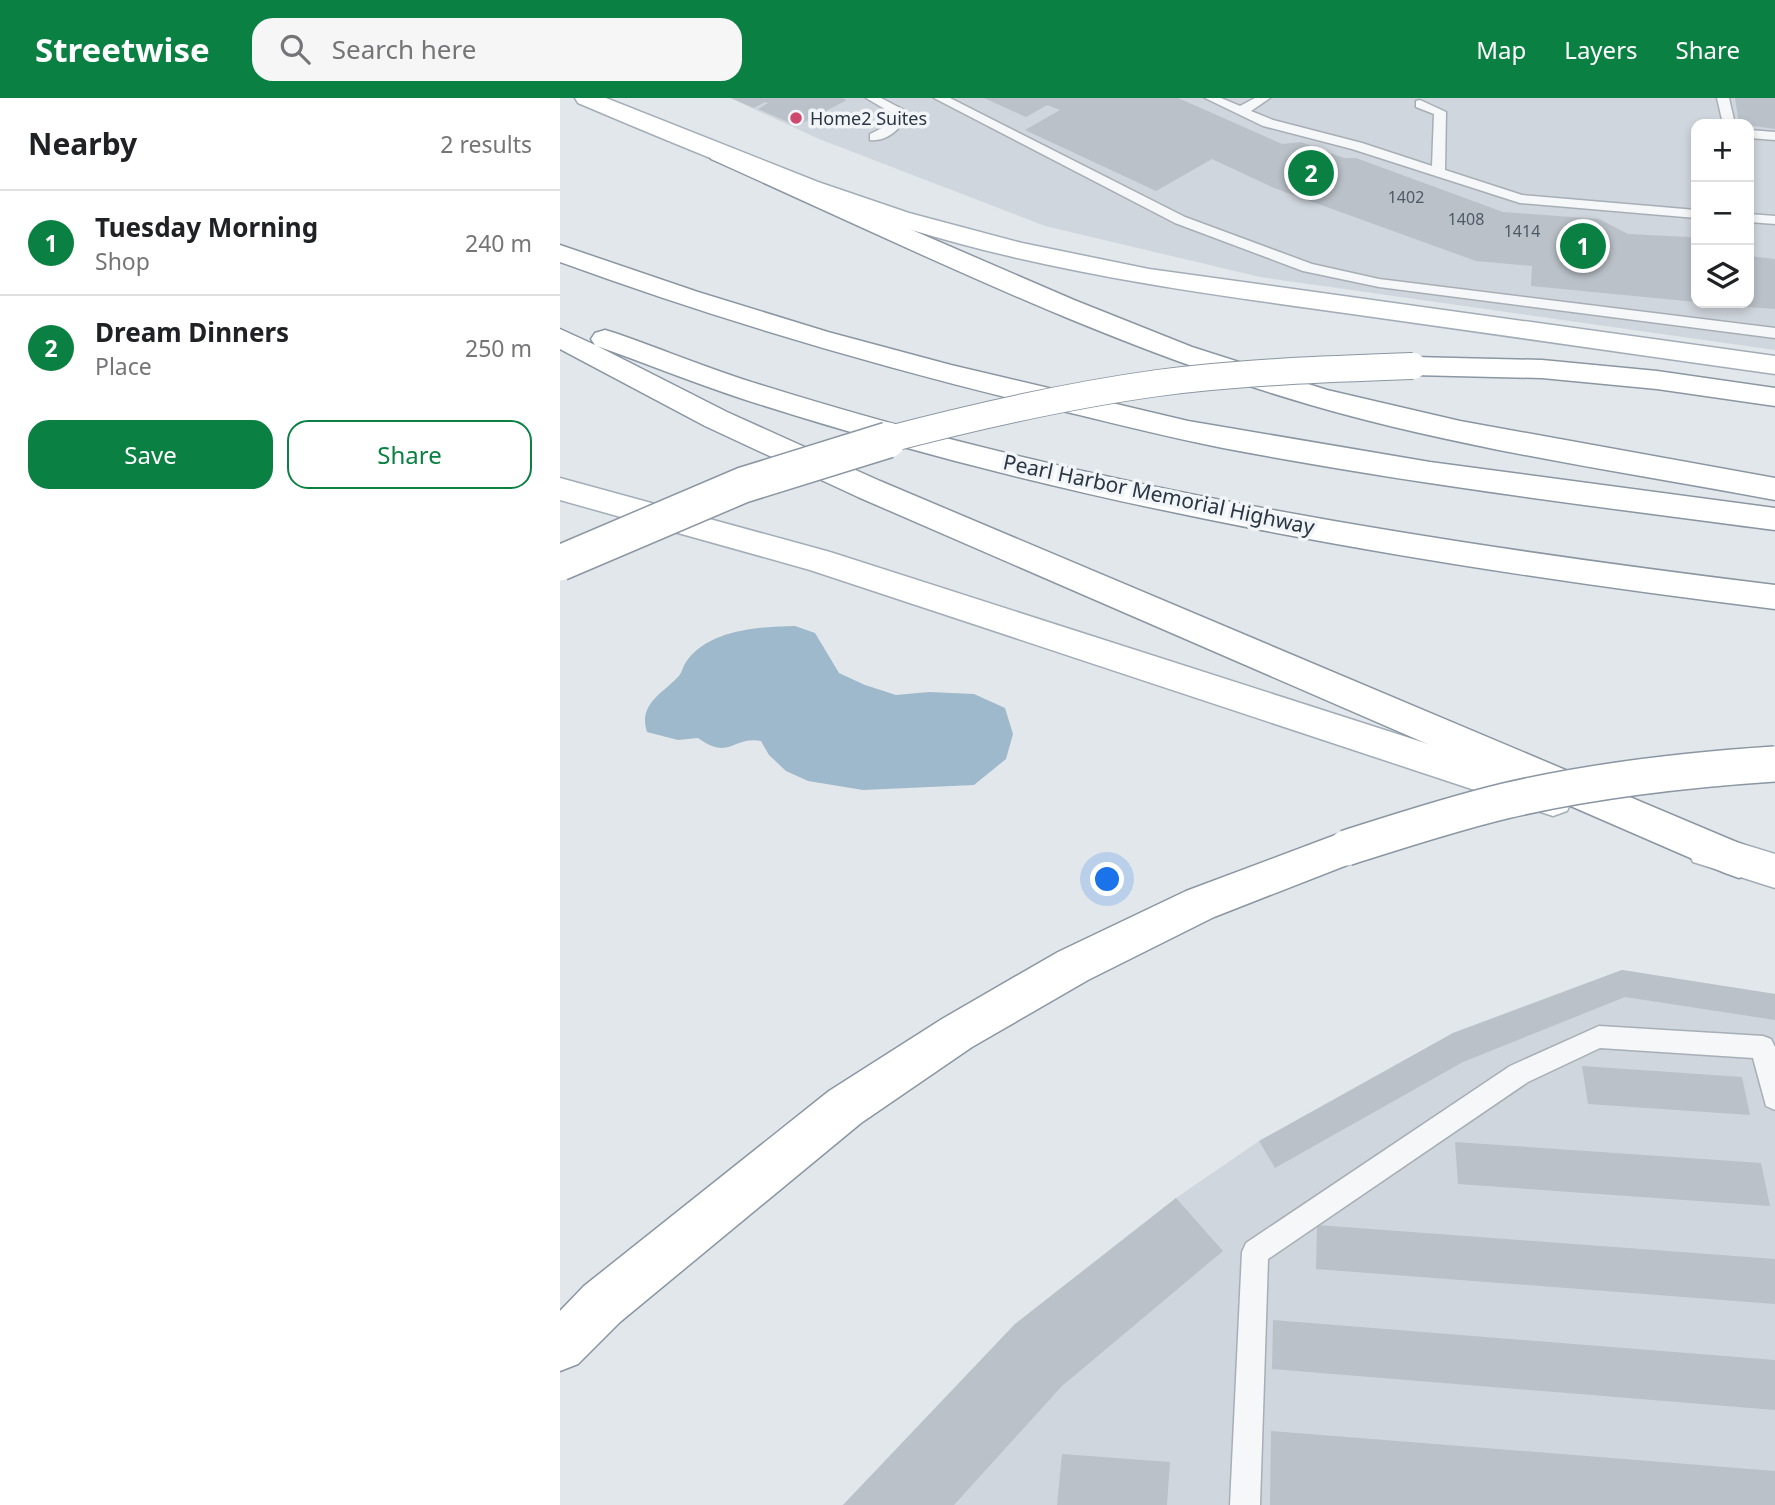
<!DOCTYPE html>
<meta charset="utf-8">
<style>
body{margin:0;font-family:"Noto Sans",sans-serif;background:#f6f6f6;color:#202124}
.controls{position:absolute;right:21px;top:21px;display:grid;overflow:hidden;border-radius:14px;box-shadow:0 4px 10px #0003}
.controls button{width:63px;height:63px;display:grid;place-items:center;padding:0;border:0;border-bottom:2px solid #e0e0e0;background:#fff;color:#202124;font:35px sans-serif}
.you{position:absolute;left:548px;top:782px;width:24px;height:24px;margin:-18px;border:5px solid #fff;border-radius:50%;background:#1a73e8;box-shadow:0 0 0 10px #1a73e833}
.badge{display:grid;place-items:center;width:46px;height:46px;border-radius:50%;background:#0b8043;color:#fff;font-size:23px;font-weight:700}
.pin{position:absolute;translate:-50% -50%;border:4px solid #fff;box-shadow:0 2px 7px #0006}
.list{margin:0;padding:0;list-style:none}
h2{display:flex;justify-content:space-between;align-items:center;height:91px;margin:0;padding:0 28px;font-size:30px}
h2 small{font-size:23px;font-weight:400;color:#757577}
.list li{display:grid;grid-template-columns:46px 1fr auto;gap:21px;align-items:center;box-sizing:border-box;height:105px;padding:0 28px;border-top:2px solid #e0e0e0}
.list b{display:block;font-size:26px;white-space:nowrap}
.list p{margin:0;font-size:23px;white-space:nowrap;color:#757577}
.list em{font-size:23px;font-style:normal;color:#757577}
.actions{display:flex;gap:14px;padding:21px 28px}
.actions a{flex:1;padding:16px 0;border:2px solid #0b8043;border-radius:21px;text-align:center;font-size:24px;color:#0b8043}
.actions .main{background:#0b8043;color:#fff}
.icon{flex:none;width:38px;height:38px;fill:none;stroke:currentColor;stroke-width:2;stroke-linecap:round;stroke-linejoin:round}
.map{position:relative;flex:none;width:1215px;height:1407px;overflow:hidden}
header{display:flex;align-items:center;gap:42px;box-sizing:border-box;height:98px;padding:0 35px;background:#0b8043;color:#fff}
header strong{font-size:33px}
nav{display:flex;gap:38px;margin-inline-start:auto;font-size:24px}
.search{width:490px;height:63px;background:#f6f6f6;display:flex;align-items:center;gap:18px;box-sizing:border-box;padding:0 24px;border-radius:21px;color:#757577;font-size:26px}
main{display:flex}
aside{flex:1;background:#fff}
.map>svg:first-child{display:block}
.built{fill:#d0d6dd;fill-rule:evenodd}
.water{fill:#9eb9cb}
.building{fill:#bac1c8}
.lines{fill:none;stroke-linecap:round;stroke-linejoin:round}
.lane-casing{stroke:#a7aeb5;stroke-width:3}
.primary-casing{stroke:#a2adb7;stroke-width:3}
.highway-casing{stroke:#8a96a2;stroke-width:3}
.lane{fill:#f5f7f9;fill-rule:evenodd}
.primary{fill:#fff;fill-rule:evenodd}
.highway{fill:#fff;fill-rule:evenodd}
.highway-bridge-far1-casing{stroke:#8a96a2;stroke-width:28;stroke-linecap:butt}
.highway-bridge-casing{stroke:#8a96a2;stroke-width:38;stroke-linecap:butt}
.highway-bridge-far1{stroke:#fff;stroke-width:26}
.highway-bridge{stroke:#fff;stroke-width:35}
.poi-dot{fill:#cf486e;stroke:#f2f5f8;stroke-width:2.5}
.labels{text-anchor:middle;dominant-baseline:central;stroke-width:7;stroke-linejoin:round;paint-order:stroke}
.far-number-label{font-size:16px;fill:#4e5964}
.far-poi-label{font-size:18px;fill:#2a3643;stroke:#f2f5f8;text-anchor:start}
.street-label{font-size:21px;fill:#2a3643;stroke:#f2f5f8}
</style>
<header>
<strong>Streetwise</strong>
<div class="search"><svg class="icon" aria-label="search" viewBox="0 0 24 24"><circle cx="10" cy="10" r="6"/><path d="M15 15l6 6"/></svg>Search here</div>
<nav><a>Map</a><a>Layers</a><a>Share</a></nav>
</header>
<main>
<aside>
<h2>Nearby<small>2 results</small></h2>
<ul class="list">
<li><span class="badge">1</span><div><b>Tuesday Morning</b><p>Shop</p></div><em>240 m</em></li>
<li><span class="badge">2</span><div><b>Dream Dinners</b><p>Place</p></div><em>250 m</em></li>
</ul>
<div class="actions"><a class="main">Save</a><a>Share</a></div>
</aside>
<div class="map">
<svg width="1215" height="1407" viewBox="0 0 1215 1407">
<rect width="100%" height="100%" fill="#e2e7eb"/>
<path class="built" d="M 170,0 L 1215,0 L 1215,252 L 700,179 L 485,128 L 259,41 ZM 1136,26 L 1189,26 L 1189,205 L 1136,205 Z
M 1062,872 L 1215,896 L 1215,1407 L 283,1407 L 455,1226 L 616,1100 L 699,1043 L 893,935 Z"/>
<path class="water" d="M 235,528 L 255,535 L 279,575 L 305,587 L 336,597 L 369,594 L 414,596 L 445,610 L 453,636 L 446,661 L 414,687 L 303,692 L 248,683 L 226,673 L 209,657 L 201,643 C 172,638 170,663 138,640 L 118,642 L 87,634 C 78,606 102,596 119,578 C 122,574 123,568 126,564 C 149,531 200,529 235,528 Z"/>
<path class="building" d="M 171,0 L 282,0 L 287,2 L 237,28 L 198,11 L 208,5 L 205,4 L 194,10 Z
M 424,0 L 618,0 L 722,46 L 741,44 L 784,60 L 796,60 L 943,114 L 1039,121 L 1068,136 L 1129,139 L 1136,142 L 1136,204 L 971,188 L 972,168 L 916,163 L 714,90 L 652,61 L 596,93 L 465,32 L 500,12 L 487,7 L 466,19 Z
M 1175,0 L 1215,0 L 1215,31 L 1179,26 Z
M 1189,158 L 1215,161 L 1215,211 L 1163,207 L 1189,205 Z
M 1062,872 L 1215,896 L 1215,922 L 1065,899 L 903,964 L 715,1070 L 699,1043 L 893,935 Z
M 1022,968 L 1182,979 L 1190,1017 L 1028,1006 Z
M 895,1044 L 1201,1065 L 1210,1108 L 898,1086 Z
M 616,1100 L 663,1153 L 502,1288 L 394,1407 L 283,1407 L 455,1226 Z
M 757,1127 L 1215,1161 L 1215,1206 L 756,1171 Z
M 713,1222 L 1215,1262 L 1215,1312 L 712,1271 Z
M 711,1333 L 1215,1373 L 1215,1407 L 710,1407 Z
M 502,1356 L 610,1364 L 607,1407 L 497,1407 Z"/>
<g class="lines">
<g class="lane-casing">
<path id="lane" d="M 306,0 L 321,0 L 346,13 L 348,16 C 342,30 327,44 310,42 L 310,36 L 332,25 L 335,17 Z
M 374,0 L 390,0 L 625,119 L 752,166 L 819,181 L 1215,230 L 1215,240 L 819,189 L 743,173 L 615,125 Z
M 645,0 L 661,0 L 680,8 L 695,0 L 710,0 L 691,13 L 713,22 L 802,45 L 872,68 L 874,16 L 856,9 L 856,3 L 860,2 L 886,14 L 885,72 L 962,97 L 1136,112 L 1136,120 L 960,105 L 792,51 L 703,28 Z
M 1157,0 L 1169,0 L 1175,26 L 1163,26 Z
M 1189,32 L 1215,34 L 1215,42 L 1189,40 Z
M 1189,116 L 1215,118 L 1215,126 L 1189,124 Z
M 1039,928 L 1203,938 L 1211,941 L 1215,949 L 1215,1012 L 1206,1008 L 1193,960 L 1040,950 L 968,984 L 708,1161 L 700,1407 L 670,1407 L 682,1154 L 686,1145 L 950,968 Z"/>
</g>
<g class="primary-casing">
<path id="primary" d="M 15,0 L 46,0 L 258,84 L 349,115 L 462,145 L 589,171 L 1215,258 L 1215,276 C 1072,256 929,235 785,215 C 656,197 528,180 401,146 C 270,111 143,58 18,5 Z
M 0,380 L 270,454 L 993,686 L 1007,691 L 1012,702 L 1007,713 L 993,718 L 250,472 L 0,402 Z
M 1147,735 L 1215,756 L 1215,790 L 1133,764 L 1127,752 L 1133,740 Z"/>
</g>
<g class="highway-casing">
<path id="highway" d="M 160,49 L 514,202 L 632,249 L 767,292 L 900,323 L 1215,380 L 1215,402 C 1060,373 902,351 751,307 C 544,247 348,149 151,61 L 148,56 L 151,51 Z
M 0,147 L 138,194 L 268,234 L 391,267 L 628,323 L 870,364 L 1215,410 L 1215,432 C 1031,408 846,385 663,350 C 612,340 561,327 511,315 C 337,274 167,225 0,164 Z
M 0,231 L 35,247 L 31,241 L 35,235 L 45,232 L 55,235 C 104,252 152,272 201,287 C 531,391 873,445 1215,487 L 1215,511 C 866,468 515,409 180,300 C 132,284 85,265 37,248 L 167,314 L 320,383 L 1193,751 L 1199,763 L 1193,775 L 1179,780 L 1165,775 L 298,399 L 145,328 L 0,251 Z
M 853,259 L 982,262 L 1097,273 L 1215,290 L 1215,308 L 1097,291 L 982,280 L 853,277 L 843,274 L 839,268 L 843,262 Z
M 786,733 L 800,738 L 806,750 L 800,762 L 654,819 L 528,882 L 412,949 L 301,1025 L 60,1224 L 18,1266 L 0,1273 L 0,1213 L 24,1188 L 269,993 L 382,921 L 498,854 L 626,793 Z"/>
</g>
<use href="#lane" class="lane"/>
<use href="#primary" class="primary"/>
<use href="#highway" class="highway"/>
<g class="highway-bridge-far1-casing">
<path id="highway-bridge-far1" d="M 322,343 C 413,319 504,298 598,285 C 682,274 768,271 853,268"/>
</g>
<g class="highway-bridge-casing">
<path id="highway-bridge" d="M 0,465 L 183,387 L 328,342
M 786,750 C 839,733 891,716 945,703 C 1034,682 1124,672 1215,666"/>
</g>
<use href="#highway-bridge-far1" class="highway-bridge-far1"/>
<use href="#highway-bridge" class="highway-bridge"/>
</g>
<circle class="poi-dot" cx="236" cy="20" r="7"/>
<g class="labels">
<g class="far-number-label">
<text x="846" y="99">1402</text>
<text x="906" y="121">1408</text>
<text x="962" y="133">1414</text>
</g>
<g class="far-poi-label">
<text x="250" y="20">Home2 Suites</text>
</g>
<g class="street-label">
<text transform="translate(599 396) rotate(12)">Pearl Harbor Memorial Highway</text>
</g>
</g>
</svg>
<div class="controls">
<button>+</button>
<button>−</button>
<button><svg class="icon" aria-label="layers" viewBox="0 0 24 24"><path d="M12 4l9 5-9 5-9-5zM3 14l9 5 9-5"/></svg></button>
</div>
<div class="you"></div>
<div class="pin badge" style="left:1023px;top:148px">1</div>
<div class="pin badge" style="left:751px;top:75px">2</div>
</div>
</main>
